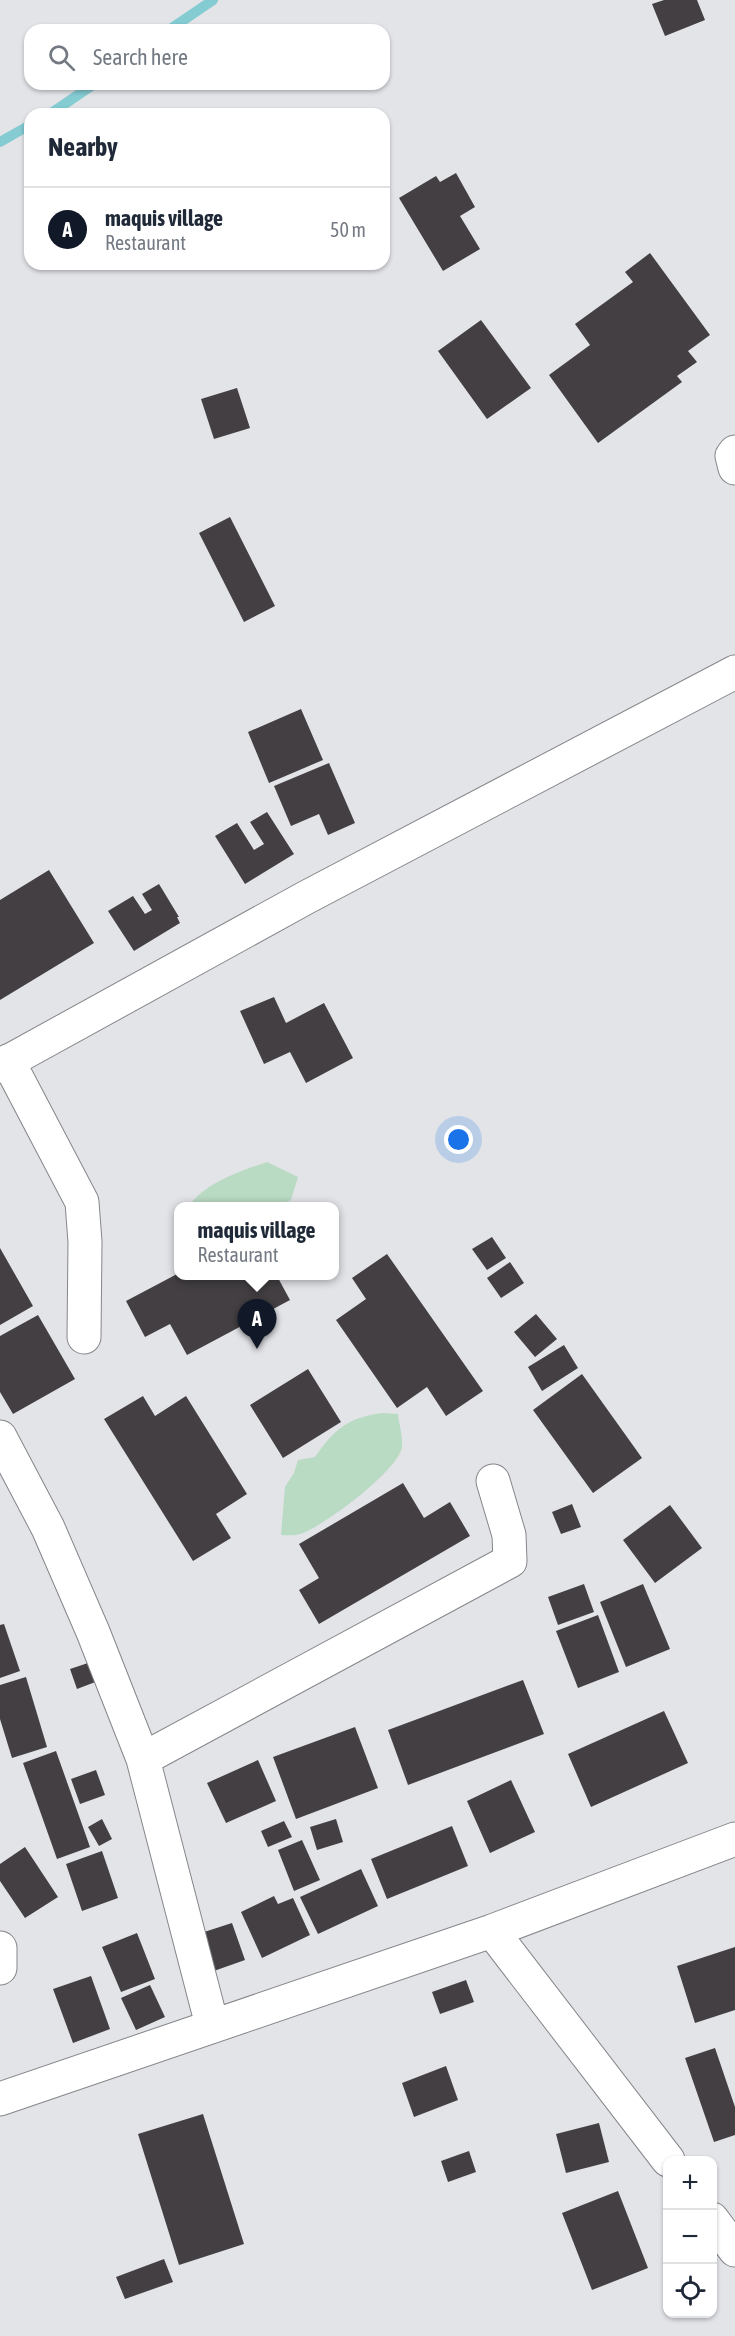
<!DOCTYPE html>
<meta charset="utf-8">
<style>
body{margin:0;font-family:"Asap Condensed",sans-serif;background:#f2f2f3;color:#1f2937}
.controls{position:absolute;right:18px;bottom:18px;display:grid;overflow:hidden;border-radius:12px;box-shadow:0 2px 4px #0004}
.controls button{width:54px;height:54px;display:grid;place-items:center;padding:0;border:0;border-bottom:2px solid #e0e1e3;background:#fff;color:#1f2937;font:30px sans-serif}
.you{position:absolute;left:459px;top:1140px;width:21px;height:21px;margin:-15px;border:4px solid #fff;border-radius:50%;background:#1a73e8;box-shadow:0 0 0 9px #1a73e833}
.badge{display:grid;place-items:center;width:39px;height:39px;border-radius:50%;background:#111827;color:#fff;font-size:20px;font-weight:700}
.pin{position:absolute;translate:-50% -50px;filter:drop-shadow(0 2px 3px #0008)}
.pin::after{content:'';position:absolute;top:32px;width:21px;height:18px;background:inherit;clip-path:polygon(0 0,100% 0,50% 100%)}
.popup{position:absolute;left:174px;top:1202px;width:165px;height:78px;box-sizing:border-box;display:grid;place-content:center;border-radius:12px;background:#fff;filter:drop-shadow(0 2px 4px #0005);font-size:20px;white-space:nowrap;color:#747a83}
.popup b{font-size:22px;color:#1f2937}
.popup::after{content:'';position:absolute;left:50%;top:100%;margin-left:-12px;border:12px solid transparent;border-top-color:#fff}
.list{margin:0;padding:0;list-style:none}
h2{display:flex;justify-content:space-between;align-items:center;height:78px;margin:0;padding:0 24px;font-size:26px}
h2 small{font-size:20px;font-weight:400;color:#747a83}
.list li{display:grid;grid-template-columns:39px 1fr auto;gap:18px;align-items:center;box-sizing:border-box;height:84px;padding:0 24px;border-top:2px solid #e0e1e3}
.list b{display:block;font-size:22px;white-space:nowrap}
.list p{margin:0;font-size:20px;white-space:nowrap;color:#747a83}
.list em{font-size:20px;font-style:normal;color:#747a83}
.icon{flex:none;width:33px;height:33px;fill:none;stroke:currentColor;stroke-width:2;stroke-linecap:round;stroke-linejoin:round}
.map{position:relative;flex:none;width:735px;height:2336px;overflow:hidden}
.search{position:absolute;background:#fff;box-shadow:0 2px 4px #0004;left:24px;top:24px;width:366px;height:66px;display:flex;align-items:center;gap:15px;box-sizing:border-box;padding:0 21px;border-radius:18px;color:#747a83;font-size:22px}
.panel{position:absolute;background:#fff;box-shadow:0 2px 4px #0004;left:24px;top:108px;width:366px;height:162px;border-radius:18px}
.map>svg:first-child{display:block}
.green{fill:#b9dac3}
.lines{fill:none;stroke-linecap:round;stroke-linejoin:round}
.stream{stroke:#84cbd2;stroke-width:10}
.building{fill:#433f42}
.minor-casing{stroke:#85868a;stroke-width:35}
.major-casing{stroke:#85868a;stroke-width:35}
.minor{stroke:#fff;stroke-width:33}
.major{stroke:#fff;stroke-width:33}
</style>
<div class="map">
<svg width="735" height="2336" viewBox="0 0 735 2336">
<rect width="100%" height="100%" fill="#e3e4e8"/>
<path class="green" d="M 267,1162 L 298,1177 L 291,1200 L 278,1206 L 189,1206 C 206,1182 241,1171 267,1162 Z
M 383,1413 L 398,1414 C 399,1424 403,1437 402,1447 C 399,1470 322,1528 300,1534 C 294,1536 287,1535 281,1535 L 285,1487 L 294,1473 L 298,1460 L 315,1457 C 334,1429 349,1417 383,1413 Z"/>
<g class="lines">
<path class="stream" d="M 169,30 L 213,0
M 50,114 L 94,84
M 0,142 L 30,125"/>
</g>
<path class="building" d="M 664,0 L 697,0 L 705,20 L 665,36 L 652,4 Z
M 456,173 L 475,207 L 460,216 L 480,249 L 443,271 L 399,198 L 436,176 L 440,182 Z
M 650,253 L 710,335 L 688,351 L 697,362 L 677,376 L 682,382 L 598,443 L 549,375 L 590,345 L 575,324 L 633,282 L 625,272 Z
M 481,320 L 531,388 L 487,419 L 438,351 Z
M 237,388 L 250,428 L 214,439 L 201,399 Z
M 230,517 L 275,606 L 244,622 L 199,533 Z
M 301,709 L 323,760 L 269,783 L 248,732 Z
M 329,763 L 355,823 L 328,835 L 319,814 L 291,826 L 274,786 Z
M 267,812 L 294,854 L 245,884 L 215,836 L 237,823 L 254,850 L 264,844 L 250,822 Z
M 49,870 L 94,943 L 0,1000 L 0,900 Z
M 159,884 L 179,917 L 177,917 L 180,923 L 134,951 L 108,911 L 133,896 L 145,914 L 152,910 L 142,894 Z
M 274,997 L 286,1023 L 324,1003 L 353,1058 L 306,1083 L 290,1052 L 264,1064 L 240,1011 Z
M 492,1237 L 506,1258 L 487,1270 L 472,1249 Z
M 0,1248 L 33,1306 L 0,1325 Z
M 387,1254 L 483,1391 L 446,1416 L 427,1387 L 397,1408 L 336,1320 L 366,1299 L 352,1278 Z
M 510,1262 L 524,1283 L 501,1298 L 487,1278 Z
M 179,1273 L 179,1276 L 277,1276 L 290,1300 L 187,1355 L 170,1324 L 145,1337 L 126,1301 Z
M 536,1314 L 557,1339 L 535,1357 L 514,1332 Z
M 38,1315 L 75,1379 L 13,1414 L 0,1392 L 0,1336 Z
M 564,1345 L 578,1368 L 542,1391 L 528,1367 Z
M 308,1369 L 341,1422 L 283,1458 L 250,1405 Z
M 582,1374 L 642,1458 L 593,1493 L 533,1410 Z
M 143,1396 L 155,1416 L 186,1396 L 247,1494 L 216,1514 L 231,1538 L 193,1561 L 104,1419 Z
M 403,1483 L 424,1518 L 450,1502 L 470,1536 L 319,1624 L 299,1590 L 319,1578 L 299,1544 Z
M 572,1504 L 581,1527 L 561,1534 L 552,1512 Z
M 670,1505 L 702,1548 L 655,1583 L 623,1540 Z
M 584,1584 L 594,1612 L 558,1625 L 548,1597 Z
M 643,1584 L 670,1649 L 626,1667 L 600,1602 Z
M 598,1615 L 619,1672 L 578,1688 L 556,1631 Z
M 4,1624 L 20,1671 L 0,1678 L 0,1625 Z
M 91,1662 L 98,1681 L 77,1689 L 70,1669 Z
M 26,1677 L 47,1747 L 12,1758 L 0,1719 L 0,1685 Z
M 523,1680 L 544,1734 L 408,1785 L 388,1730 Z
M 664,1711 L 688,1763 L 591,1807 L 568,1754 Z
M 355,1727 L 378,1788 L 296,1819 L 273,1757 Z
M 56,1751 L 90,1847 L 57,1859 L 23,1763 Z
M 258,1760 L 276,1801 L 226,1823 L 207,1783 Z
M 96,1770 L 105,1795 L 80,1804 L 71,1779 Z
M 511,1780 L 535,1832 L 490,1853 L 467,1801 Z
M 102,1819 L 112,1839 L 99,1846 L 88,1827 Z
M 336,1819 L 343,1842 L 317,1850 L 310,1827 Z
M 284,1821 L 292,1837 L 268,1847 L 261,1831 Z
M 452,1826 L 468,1866 L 387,1899 L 371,1859 Z
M 302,1840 L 320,1880 L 294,1891 L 278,1850 Z
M 25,1847 L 58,1897 L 25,1918 L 0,1881 L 0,1864 Z
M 102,1851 L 118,1898 L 82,1911 L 66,1864 Z
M 361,1869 L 378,1906 L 318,1934 L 300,1897 Z
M 274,1896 L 278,1904 L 293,1898 L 310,1935 L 262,1958 L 241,1912 Z
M 232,1923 L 245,1960 L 211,1972 L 198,1934 Z
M 137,1933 L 155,1979 L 121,1992 L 102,1947 Z
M 735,1947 L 735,2010 L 695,2023 L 677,1966 Z
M 91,1976 L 110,2029 L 73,2043 L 53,1989 Z
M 466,1980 L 474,2002 L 440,2014 L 432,1992 Z
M 150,1985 L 165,2017 L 136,2030 L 121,1998 Z
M 715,2048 L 735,2107 L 735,2135 L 714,2142 L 685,2058 Z
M 446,2066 L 458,2100 L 414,2117 L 402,2083 Z
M 203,2114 L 244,2244 L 179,2265 L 138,2134 Z
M 599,2123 L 609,2162 L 566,2173 L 556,2134 Z
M 469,2151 L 476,2172 L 448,2182 L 441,2161 Z
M 618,2191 L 648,2268 L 592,2290 L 562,2213 Z
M 164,2259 L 173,2282 L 125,2299 L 116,2277 Z"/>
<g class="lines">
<g class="minor-casing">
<path id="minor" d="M 735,452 L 732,456 L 735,468
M 8,1061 L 82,1202 L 85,1242 L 84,1337
M 0,1437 L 48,1528 L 93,1632 L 143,1759 L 212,2025
M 143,1759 L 510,1561 L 509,1535 L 493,1481
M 492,1931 L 668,2160
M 0,1948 L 0,1968
M 0,2099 L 492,1931 L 735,1839
M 712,2219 L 735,2250"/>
</g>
<g class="major-casing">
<path id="major" d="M 0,1066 L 307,897 L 735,672"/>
</g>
<use href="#minor" class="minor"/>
<use href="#major" class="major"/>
</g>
</svg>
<div class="controls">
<button>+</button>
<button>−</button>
<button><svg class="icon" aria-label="locate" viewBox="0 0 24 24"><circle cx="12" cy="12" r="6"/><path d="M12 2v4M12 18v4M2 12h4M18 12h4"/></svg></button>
</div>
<div class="you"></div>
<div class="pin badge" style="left:257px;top:1349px">A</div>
<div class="popup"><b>maquis village</b>Restaurant</div>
<div class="search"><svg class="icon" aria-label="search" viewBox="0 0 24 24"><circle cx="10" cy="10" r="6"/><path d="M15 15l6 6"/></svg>Search here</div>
<section class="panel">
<h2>Nearby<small></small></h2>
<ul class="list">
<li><span class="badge">A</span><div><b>maquis village</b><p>Restaurant</p></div><em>50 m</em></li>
</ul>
</section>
</div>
